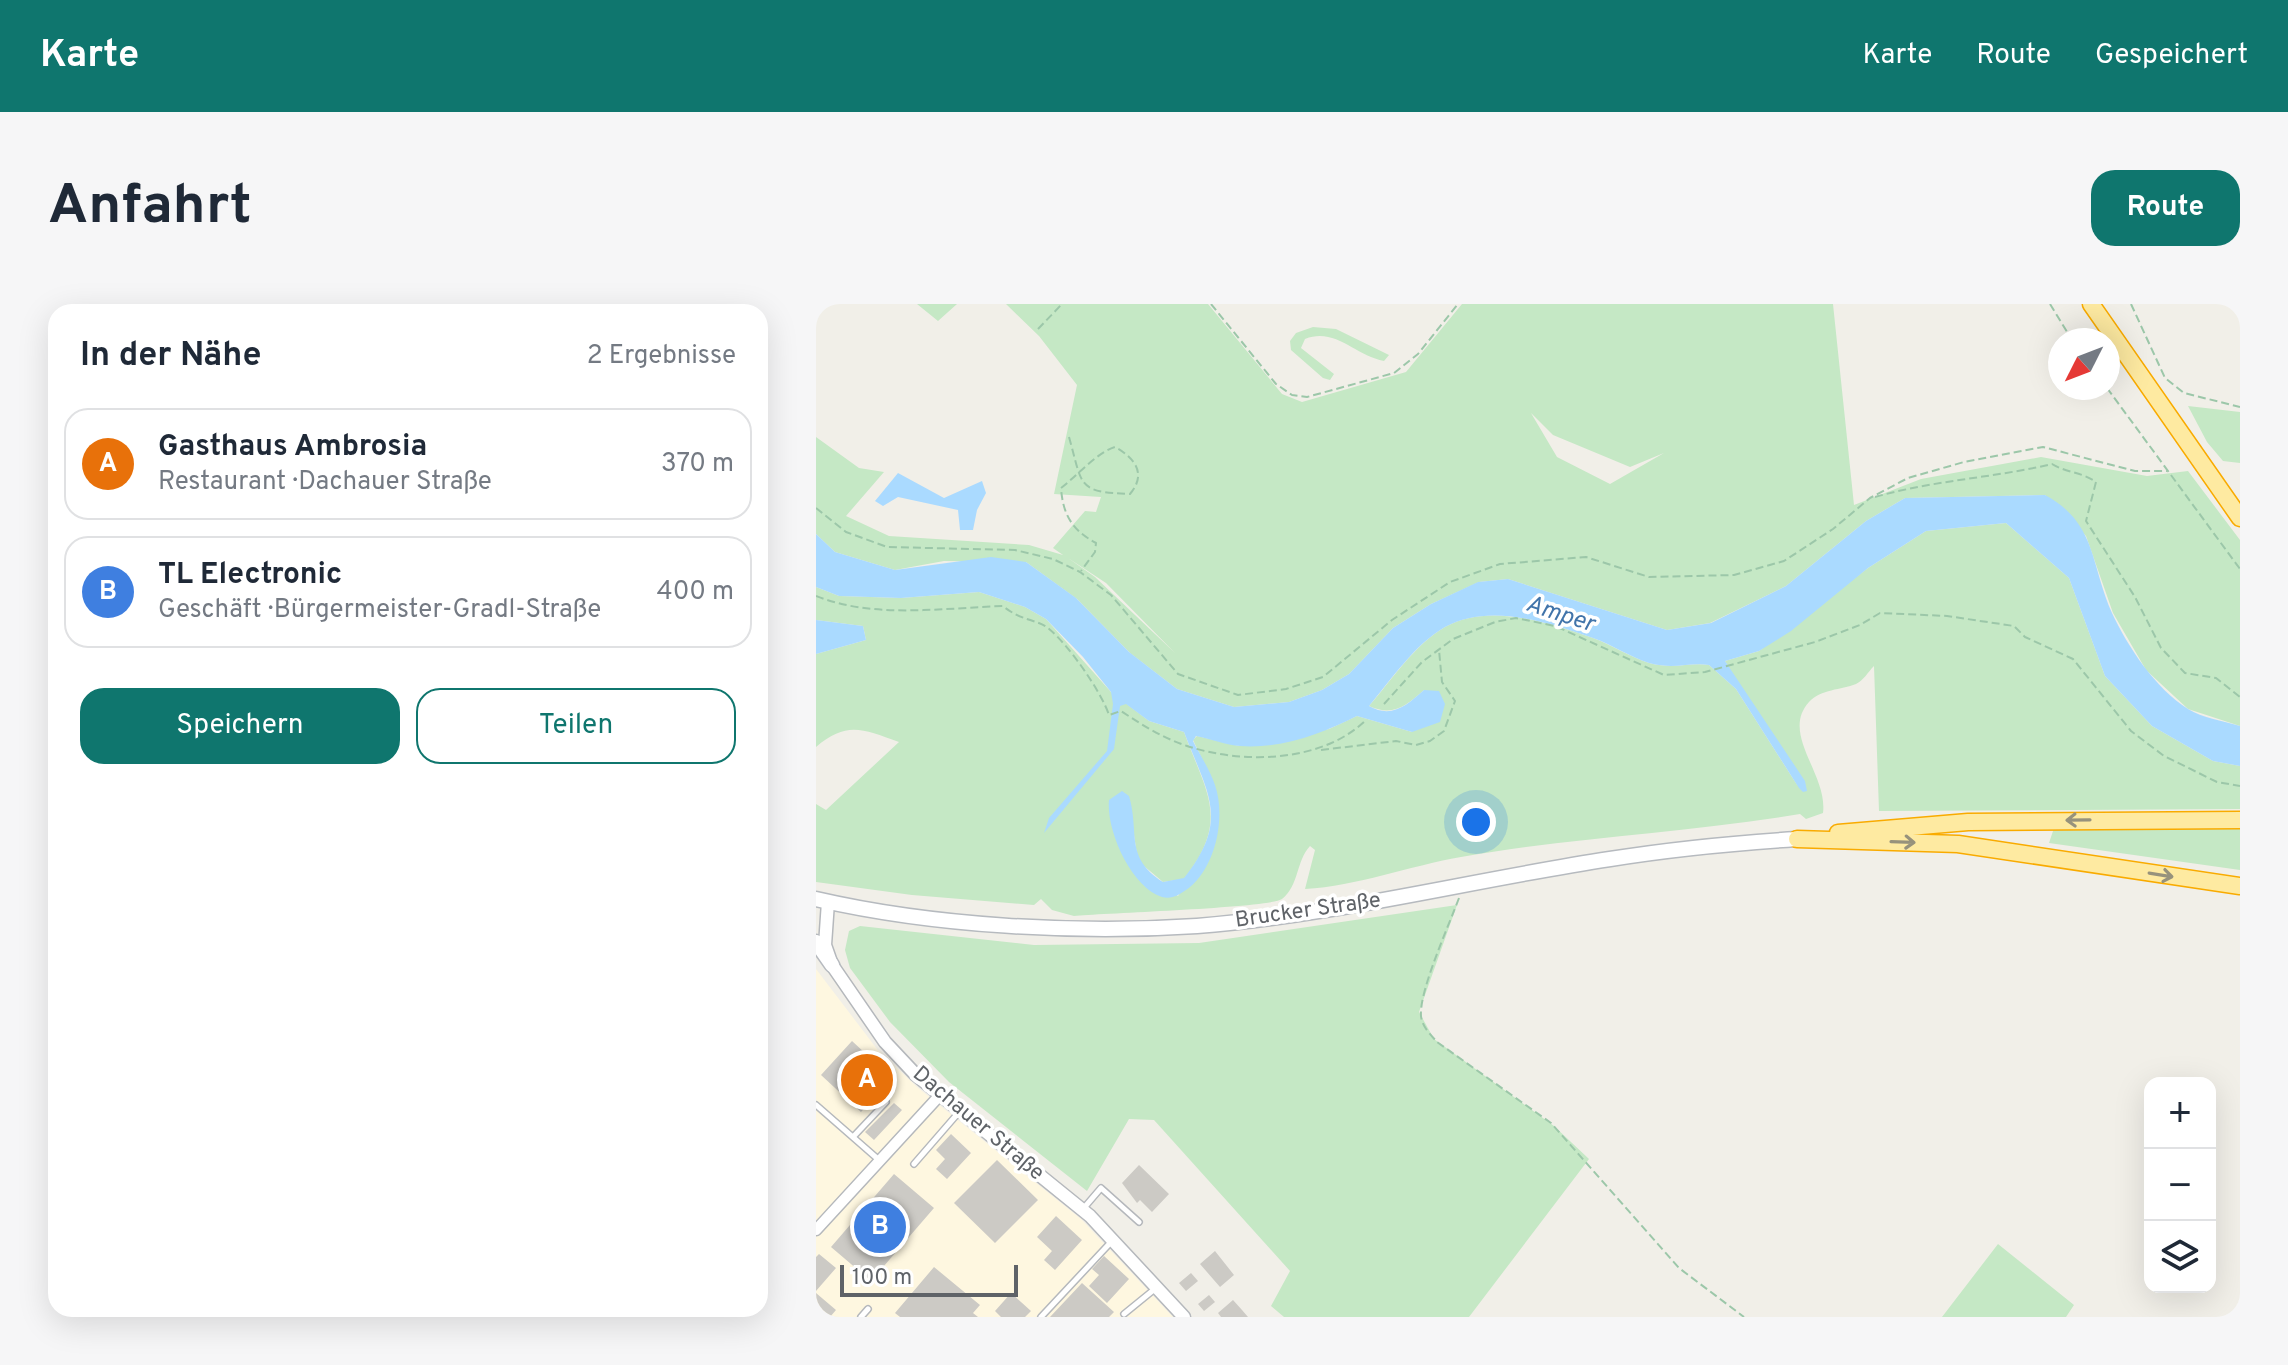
<!DOCTYPE html>
<html lang="de">
<meta charset="utf-8">
<style>
body{margin:0;font-family:Overpass,sans-serif;background:#f6f6f7;color:#1f2937}
.controls{position:absolute;right:24px;bottom:24px;display:grid;overflow:hidden;border-radius:16px;box-shadow:0 8px 32px #0002}
.controls button{width:72px;height:72px;display:grid;place-items:center;padding:0;border:0;border-bottom:2px solid #e0e1e3;background:#fff;color:#1f2937;font:40px sans-serif}
.compass{position:absolute;left:1232px;top:24px;width:72px;height:72px;border-radius:50%;background:#fff;box-shadow:0 8px 32px #0002;rotate:228deg}
.scale{position:absolute;left:24px;bottom:20px;width:178px;box-sizing:border-box;padding-left:8px;border:4px solid #5f6368;border-top:0;font-size:22px;line-height:28px;white-space:nowrap;color:#5f6368;-webkit-text-stroke:6px #fff;paint-order:stroke}
.you{position:absolute;left:660px;top:518px;width:28px;height:28px;margin:-20px;border:6px solid #fff;border-radius:50%;background:#1a73e8;box-shadow:0 0 0 12px #1a73e833}
.badge{display:grid;place-items:center;width:52px;height:52px;border-radius:50%;background:#0f766e;color:#fff;font-size:26px;font-weight:700}
.pin{position:absolute;translate:-50% -50%;border:4px solid #fff;box-shadow:0 2px 8px #0006}
.list{margin:0;padding:0;list-style:none}
h2{display:flex;justify-content:space-between;align-items:center;height:104px;margin:0;padding:0 32px;font-size:34px}
h2 small{font-size:26px;font-weight:400;color:#747a83}
.list li{display:grid;grid-template-columns:52px 1fr auto;gap:24px;align-items:center;box-sizing:border-box;height:112px;margin:0 16px 16px;padding:0 16px;border:2px solid #e0e1e3;border-radius:24px}
.list b{display:block;font-size:30px;white-space:nowrap}
.list p{margin:0;font-size:26px;white-space:nowrap;color:#747a83}
.list em{font-size:26px;font-style:normal;color:#747a83}
.actions{display:flex;gap:16px;padding:24px 32px}
.actions a{flex:1;padding:18px 0;border:2px solid #0f766e;border-radius:24px;text-align:center;font-size:28px;color:#0f766e}
.actions .main{background:#0f766e;color:#fff}
.icon{flex:none;width:44px;height:44px;fill:none;stroke:currentColor;stroke-width:2;stroke-linecap:round;stroke-linejoin:round}
.map{position:relative;flex:none;width:1424px;height:1013px;overflow:hidden;border-radius:24px}
header{display:flex;align-items:center;gap:48px;box-sizing:border-box;height:112px;padding:0 40px;background:#0f766e;color:#fff}
header strong{font-size:38px}
nav{display:flex;gap:44px;margin-inline-start:auto;font-size:28px}
.intro{display:flex;align-items:center;justify-content:space-between;box-sizing:border-box;height:192px;padding:0 48px}
h1{margin:0;font-size:56px}
.button{padding:20px 36px;border-radius:24px;background:#0f766e;color:#fff;font-size:28px;font-weight:700}
main{display:flex;gap:48px;padding:0 48px}
aside{flex:1;background:#fff;border-radius:24px;box-shadow:0 8px 32px #0002}
.map>svg:first-child{display:block}
.commercial{fill:#fef7e0}
.green{fill:#c5e8c5;fill-rule:evenodd}
.water{fill:#aadaff}
.building{fill:#cccac5}
.lines{fill:none;stroke-linecap:round;stroke-linejoin:round}
.service-casing{stroke:#b5b8bc;stroke-width:8}
.minor-casing{stroke:#b5b8bc;stroke-width:13}
.tertiary-casing{stroke:#b5b8bc;stroke-width:15}
.secondary-casing{stroke:#b6babf;stroke-width:17}
.trunk-casing{stroke:#f9ab00;stroke-width:19}
.path{stroke:#9cc7a9;stroke-width:2;stroke-dasharray:8 4;stroke-linecap:butt}
.service{stroke:#fff;stroke-width:5}
.minor{stroke:#fff;stroke-width:10}
.tertiary{stroke:#fff;stroke-width:12}
.secondary{stroke:#fff;stroke-width:14}
.trunk{stroke:#feeaa1;stroke-width:16}
.oneway{stroke:#97927c}
.labels{text-anchor:middle;dominant-baseline:central;stroke-width:7;stroke-linejoin:round;paint-order:stroke}
.street-label{font-size:22px;fill:#5f6368;stroke:#fff}
.water-label{font-size:24px;font-style:italic;fill:#4174aa;stroke:#fff}
</style>
<header>
<strong>Karte</strong>
<nav><a>Karte</a><a>Route</a><a>Gespeichert</a></nav>
</header>
<div class="intro"><h1>Anfahrt</h1><a class="button">Route</a></div>
<main>
<aside>
<h2>In der Nähe<small>2 Ergebnisse</small></h2>
<ul class="list">
<li><span class="badge" style="background:#e8710a">A</span><div><b>Gasthaus Ambrosia</b><p>Restaurant · Dachauer Straße</p></div><em>370 m</em></li>
<li><span class="badge" style="background:#3f7fe0">B</span><div><b>TL Electronic</b><p>Geschäft · Bürgermeister-Gradl-Straße</p></div><em>400 m</em></li>
</ul>
<div class="actions"><a class="main">Speichern</a><a>Teilen</a></div>
</aside>
<div class="map">
<svg width="1424" height="1013" viewBox="0 0 1424 1013">
<rect width="100%" height="100%" fill="#f1efe8"/>
<path class="commercial" d="M 0,665 L 61,745 L 101,783 L 265,915 L 357,1013 L 0,1013 Z"/>
<path class="green" d="M 101,0 L 141,0 L 122,17 Z
M 190,0 L 392,0 L 466,90 L 486,98 L 590,68 L 646,0 L 1017,0 L 1038,201 L 1105,175 L 1225,153 L 1331,172 L 1372,167 L 1424,236 L 1424,422 L 1372,405 L 1330,366 L 1297,309 L 1270,232 L 1229,191 L 1089,194 L 1050,217 L 970,282 L 894,319 L 851,326 L 692,275 L 663,278 L 615,300 L 577,324 L 533,370 L 506,386 L 473,398 L 418,403 L 361,385 L 314,349 L 261,295 L 210,258 L 128,257 L 79,266 L 19,248 L 0,230 L 0,133 L 43,164 L 68,168 L 30,212 L 73,232 L 213,241 L 247,251 L 237,244 L 269,207 L 280,208 L 285,193 L 238,190 L 261,81 L 223,32 ZM 715,109 L 737,131 L 814,163 L 848,149 L 794,180 L 741,153 ZM 252,254 L 290,279 L 359,349 L 279,273 Z
M 497,23 L 520,25 L 573,51 L 568,57 C 539,52 520,23 489,35 L 485,44 L 518,70 L 514,76 L 507,74 L 475,46 L 474,37 L 480,29 Z
M 1372,102 L 1424,108 L 1424,159 L 1407,157 L 1391,138 Z
M 1190,219 L 1253,274 L 1289,372 L 1336,422 L 1397,457 L 1424,462 L 1424,505 L 1063,507 L 1058,362 C 1052,368 1047,377 1040,380 C 1025,386 1005,385 993,398 C 964,430 1012,470 1007,509 L 990,515 L 984,510 C 871,529 757,533 645,553 C 593,562 541,582 489,585 L 499,546 L 494,542 C 480,557 483,582 466,595 C 454,604 287,609 258,612 L 236,606 L 225,595 L 218,601 L 96,591 L 0,578 L 0,500 L 10,506 L 83,438 C 46,425 31,417 0,443 L 0,350 L 50,336 L 47,322 L 0,316 L 0,283 L 23,292 L 85,294 L 163,288 L 209,303 L 230,315 L 295,388 L 333,417 L 368,428 C 390,489 415,515 368,575 L 347,578 L 322,557 L 318,531 L 309,555 L 362,592 C 411,521 416,516 377,436 L 381,432 L 423,442 L 513,425 L 541,412 L 596,428 L 608,386 C 590,402 577,413 553,402 C 575,377 599,340 629,323 C 673,298 733,319 777,334 C 796,341 814,353 833,359 C 859,366 872,358 893,361 L 920,385 L 983,484 L 909,357 L 943,347 L 1052,264 L 1110,227 Z
M 1296,522 L 1424,525 L 1424,566 L 1233,539 L 1238,524 Z
M 641,601 L 603,708 L 618,735 L 738,822 L 773,855 L 653,1013 L 468,1013 L 455,1002 L 474,967 L 338,816 L 313,815 L 271,887 L 133,778 L 74,718 L 34,664 L 29,646 L 33,627 L 44,622 L 218,641 L 383,639 Z
M 1182,940 L 1258,1001 L 1250,1013 L 1126,1013 Z"/>
<path class="water" d="M 82,169 L 128,194 L 166,177 L 170,189 L 161,206 L 157,226 L 144,226 L 142,206 L 82,193 L 67,202 L 59,197 Z
M 1229,191 C 1281,219 1274,260 1296,309 C 1312,343 1339,384 1372,405 C 1386,414 1408,417 1424,422 L 1424,462 L 1397,457 L 1336,422 L 1289,372 L 1253,274 L 1190,219 L 1110,227 L 1052,264 L 975,327 L 943,347 L 909,357 L 989,477 L 991,487 L 987,488 L 983,484 L 920,385 L 893,361 C 873,358 859,366 833,359 C 814,353 797,341 777,334 C 733,319 674,298 629,323 C 599,340 575,376 553,402 C 576,415 591,401 608,386 L 623,387 L 629,400 L 624,418 L 596,428 L 541,412 C 505,430 466,445 424,442 C 410,441 395,435 380,432 L 377,437 C 384,451 394,466 399,481 C 410,513 400,561 374,583 C 366,589 357,596 346,593 C 315,583 290,526 293,496 L 306,487 L 313,492 C 324,529 308,553 347,578 L 368,574 C 415,515 391,489 368,428 L 333,417 L 310,400 L 304,402 L 298,445 L 228,529 L 233,514 L 291,447 L 297,400 L 295,388 L 267,353 L 230,315 L 209,303 L 163,288 L 85,294 L 23,292 L 0,283 L 0,230 L 19,248 L 79,266 L 175,253 L 210,258 L 260,294 L 313,348 L 361,385 L 418,403 L 473,398 L 506,386 L 533,370 L 577,324 L 615,300 L 662,278 L 692,275 L 851,326 L 895,319 L 970,282 L 1050,217 L 1089,194 Z
M 0,316 L 47,322 L 50,336 L 0,350 Z"/>
<path class="building" d="M 36,737 L 76,774 L 45,808 L 5,771 Z
M 78,799 L 86,806 L 58,836 L 49,828 Z
M 135,830 L 155,849 L 131,875 L 120,865 L 129,855 L 120,846 Z
M 181,856 L 222,896 L 179,939 L 138,899 Z
M 323,861 L 353,890 L 336,908 L 324,896 L 321,899 L 306,879 Z
M 78,870 L 118,904 L 55,977 L 15,943 Z
M 240,912 L 266,936 L 239,966 L 228,956 L 236,947 L 221,933 Z
M 399,947 L 418,971 L 404,983 L 384,960 Z
M 3,950 L 20,964 L 0,987 L 0,953 Z
M 288,952 L 313,975 L 291,999 L 273,982 L 283,971 L 276,965 Z
M 118,963 L 164,1001 L 157,1009 L 162,1013 L 84,1013 L 79,1009 Z
M 375,969 L 382,977 L 370,987 L 363,979 Z
M 266,979 L 298,1008 L 293,1013 L 234,1013 Z
M 0,989 L 20,1006 L 14,1013 L 0,1013 Z
M 195,989 L 215,1007 L 209,1013 L 185,1013 L 179,1007 Z
M 393,991 L 399,998 L 388,1007 L 382,1000 Z
M 417,996 L 426,1006 L 432,1013 L 405,1013 L 402,1009 Z"/>
<g class="lines">
<g class="service-casing">
<path id="service" d="M 0,801 L 63,856
M 37,833 L 70,798
M 98,860 L 144,807
M 267,905 L 285,884 L 323,918
M 308,1010 L 340,984
M 45,1013 L 52,1005
M 225,1013 L 296,937"/>
</g>
<g class="minor-casing">
<path id="minor" d="M 0,926 L 125,790"/>
</g>
<g class="tertiary-casing">
<path id="tertiary" d="M 12,598 L 9,641 L 16,661 L 69,738 L 100,771 L 274,912 L 368,1013"/>
</g>
<g class="secondary-casing">
<path id="secondary" d="M 0,595 C 117,622 261,630 381,622 C 520,611 656,576 794,555 C 856,545 919,539 981,535
M 0,638 L 16,661"/>
</g>
<g class="trunk-casing">
<path id="trunk" d="M 1275,0 L 1424,214
M 1022,529 L 1152,518 L 1424,516
M 981,535 L 1142,540 L 1424,582"/>
</g>
<path class="path" d="M 395,0 L 460,80 L 476,91 L 491,93 L 578,69 L 602,50 L 642,0
M 1234,0 L 1256,36
M 1315,0 L 1349,74 L 1368,89 L 1424,103
M 222,25 L 246,0
M 1291,84 L 1424,265
M 253,133 C 267,182 260,188 314,190 C 331,170 319,154 299,143 C 280,149 261,172 245,184 C 247,211 256,226 280,239 L 279,248 L 265,267
M 1059,193 C 1119,176 1177,174 1236,160 C 1251,169 1266,168 1280,178 L 1270,217 L 1319,293 L 1345,344 L 1369,369 L 1400,374 L 1424,393
M 0,204 L 30,228 L 71,243 L 199,246 L 237,255 L 264,268 L 295,291 L 362,370 L 422,391 L 470,385 L 507,373 L 576,316 L 634,278 L 684,260 L 770,253 L 833,273 L 918,271 L 968,257 L 1017,225 L 1054,194 L 1092,174 L 1148,158 L 1227,143 L 1319,167 L 1351,167
M 0,292 C 57,315 127,304 187,302 C 205,317 220,315 232,324 C 252,340 285,387 293,411 L 305,407 C 326,421 347,434 371,442 C 426,460 503,459 548,418
M 568,400 L 606,358 L 637,335 L 679,318 L 700,314 L 739,322 L 848,371 L 889,368 L 999,338 L 1044,321 L 1064,309 L 1131,312 L 1198,322 L 1209,333 L 1257,355 L 1315,427 L 1348,452 L 1401,478 L 1424,482
M 505,446 L 580,437 L 600,441 L 614,437 L 628,427 L 639,397 L 626,378 L 623,346
M 643,594 C 633,621 603,687 605,712 C 606,723 615,731 621,738 L 735,819 L 863,964 L 928,1013"/>
<use href="#service" class="service"/>
<use href="#minor" class="minor"/>
<use href="#tertiary" class="tertiary"/>
<use href="#secondary" class="secondary"/>
<use href="#trunk" class="trunk"/>
</g>
<defs><path id="oneway-shaft" d="M-6 0H5M1.5-3L5.5 0L1.5 3" fill="none" stroke-width="1.6" stroke-linecap="round" stroke-linejoin="round" transform="scale(2)"/></defs>
<g class="oneway">
<use href="#oneway-shaft" transform="translate(1262 516) rotate(179)"/>
<use href="#oneway-shaft" transform="translate(1087 538) rotate(2)"/>
<use href="#oneway-shaft" transform="translate(1345 571) rotate(9)"/>
</g>
<g class="labels">
<g class="street-label">
<text transform="translate(492 607) rotate(-8)">Brucker Straße</text>
<text transform="translate(162 820) rotate(40)">Dachauer Straße</text>
</g>
<g class="water-label">
<text transform="translate(744 311) rotate(18)">Amper</text>
</g>
</g>
</svg>
<div class="controls">
<button>+</button>
<button>−</button>
<button><svg class="icon" aria-label="layers" viewBox="0 0 24 24"><path d="M12 4l9 5-9 5-9-5zM3 14l9 5 9-5"/></svg></button>
</div>
<svg class="compass" viewBox="-18 -18 36 36"><path d="M0-13l5 13h-10z" fill="#e53935"/><path d="M0 13l5-13h-10z" fill="#747a83"/></svg>
<div class="scale">100 m</div>
<div class="you"></div>
<div class="pin badge" style="left:51px;top:776px;background:#e8710a">A</div>
<div class="pin badge" style="left:64px;top:923px;background:#3f7fe0">B</div>
</div>
</main>
